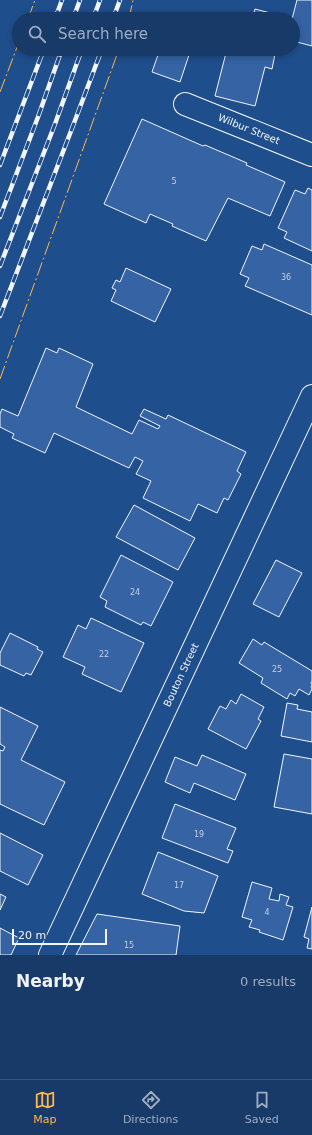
<!DOCTYPE html>
<style>
body{margin:0;font-family:"DejaVu Sans",sans-serif;background:#244571;color:#f1f3f6}
.scale{position:absolute;left:12px;bottom:10px;width:95px;box-sizing:border-box;padding-left:4px;border:2px solid #f2f6ff;border-top:0;font-size:11px;line-height:14px;white-space:nowrap;color:#f2f6ff;-webkit-text-stroke:3px #1f4e8c;paint-order:stroke}
.list{margin:0;padding:0;list-style:none}
h2{display:flex;justify-content:space-between;align-items:center;height:52px;margin:0;padding:0 16px;font-size:17px}
h2 small{font-size:13px;font-weight:400;color:#9eadc0}
.icon{flex:none;width:22px;height:22px;fill:none;stroke:currentColor;stroke-width:2;stroke-linecap:round;stroke-linejoin:round}
.map{position:relative;flex:none;width:312px;height:955px;overflow:hidden}
.search{position:absolute;background:#173a69;box-shadow:0 2px 6px #0003;left:12px;right:12px;top:12px;height:44px;display:flex;align-items:center;gap:10px;box-sizing:border-box;padding:0 14px;border-radius:22px;color:#9eadc0;font-size:15px}
.sheet{height:124px;background:#173a69}
nav{display:flex;justify-content:space-around;align-items:center;box-sizing:border-box;height:56px;border-top:1px solid #36547d;background:#173a69;font-size:11px;color:#9eadc0}
nav a{display:grid;justify-items:center;gap:2px}
nav .on{color:#ffb74d}
.map>svg:first-child{display:block}
.building{fill:#3563a3;stroke:#f2f6ff}
.lines{fill:none;stroke-linecap:round;stroke-linejoin:round}
.minor-casing{stroke:#f2f6ff;stroke-width:24}
.minor{stroke:#1f4e8c;stroke-width:22}
.rail-casing{stroke:#f2f6ff;stroke-width:4.5}
.rail{stroke:#1f4e8c;stroke-width:3;stroke-dasharray:9;stroke-linecap:butt}
.power{stroke:#ffb74d;stroke-width:1;stroke-dasharray:14 3 2 3;stroke-linecap:butt}
.labels{text-anchor:middle;dominant-baseline:central;stroke-width:3;stroke-linejoin:round;paint-order:stroke}
.number-label{font-size:8px;fill:#c3d1e8}
.street-label{font-size:10px;fill:#f2f6ff;stroke:#1f4e8c}
</style>
<div class="map">
<svg width="312" height="955" viewBox="0 0 312 955">
<rect width="100%" height="100%" fill="#1f4e8c"/>
<path class="building" d="M 297,0 L 312,0 L 312,46 L 293,41 L 293,19 L 292,19 Z
M 255,9 L 278,15 L 277,19 L 252,19 Z
M 160,49 L 191,49 L 180,82 L 152,72 Z
M 227,49 L 270,49 L 269,53 L 275,54 L 272,69 L 265,67 L 255,106 L 215,96 Z
M 142,119 L 203,146 L 205,145 L 247,163 L 246,165 L 285,182 L 270,216 L 228,198 L 206,241 L 172,226 L 173,224 L 150,214 L 146,223 L 104,204 Z
M 308,188 L 312,190 L 312,251 L 284,238 L 287,232 L 278,228 L 295,190 L 305,194 Z
M 264,244 L 312,265 L 312,315 L 245,286 L 249,278 L 240,274 L 252,246 L 262,250 Z
M 126,268 L 171,289 L 155,322 L 111,301 L 116,290 L 112,288 L 116,280 L 120,282 Z
M 46,348 L 57,353 L 59,348 L 93,364 L 76,407 L 132,434 L 139,420 L 158,429 L 160,426 L 140,416 L 144,409 L 166,419 L 168,415 L 246,452 L 237,471 L 241,474 L 228,500 L 224,498 L 217,513 L 198,504 L 190,521 L 143,498 L 151,481 L 136,474 L 143,461 L 135,457 L 129,468 L 54,433 L 45,453 L 12,438 L 14,434 L 0,427 L 0,414 L 2,409 L 18,416 Z
M 134,505 L 195,538 L 178,570 L 116,537 Z
M 121,555 L 173,582 L 151,626 L 143,622 L 141,625 L 105,607 L 107,601 L 100,597 Z
M 276,560 L 302,573 L 279,617 L 253,604 Z
M 91,618 L 144,643 L 121,692 L 82,674 L 85,667 L 63,657 L 78,625 L 86,629 Z
M 10,633 L 38,647 L 37,649 L 43,652 L 31,675 L 26,673 L 24,676 L 0,665 L 0,653 Z
M 253,639 L 262,645 L 264,642 L 312,671 L 312,681 L 311,683 L 312,685 L 311,687 L 312,689 L 309,695 L 299,689 L 295,696 L 290,693 L 287,699 L 261,683 L 263,678 L 239,663 Z
M 241,694 L 264,707 L 258,719 L 261,721 L 246,749 L 208,729 L 220,706 L 226,709 L 231,700 L 236,704 Z
M 287,703 L 298,705 L 297,709 L 312,712 L 312,742 L 281,736 Z
M 0,707 L 38,726 L 21,760 L 65,782 L 44,825 L 0,804 L 0,750 L 3,751 L 5,747 L 0,744 Z
M 284,754 L 312,759 L 312,814 L 274,807 Z
M 202,755 L 246,774 L 235,800 L 194,783 L 190,793 L 165,782 L 175,757 L 197,766 Z
M 175,804 L 236,828 L 227,849 L 233,851 L 228,863 L 162,838 Z
M 0,833 L 43,855 L 28,885 L 0,871 Z
M 158,852 L 218,876 L 204,913 L 184,911 L 142,894 Z
M 252,882 L 272,888 L 269,899 L 279,901 L 280,894 L 289,897 L 286,905 L 293,907 L 283,940 L 259,932 L 260,930 L 249,927 L 252,920 L 242,917 Z
M 0,894 L 6,897 L 0,910 Z
M 312,907 L 312,949 L 307,948 L 309,939 L 304,937 Z
M 97,914 L 180,926 L 176,955 L 76,955 Z
M 0,928 L 19,938 L 11,955 L 0,955 Z"/>
<g class="lines">
<g class="minor-casing">
<path id="minor" d="M 185,104 L 312,155
M 50,955 L 312,396"/>
</g>
<use href="#minor" class="minor"/>
<g class="rail-casing">
<path id="rail" d="M 55,19 L 62,0
M 73,19 L 80,0
M 93,19 L 100,0
M 113,19 L 120,0
M 0,165 L 44,49
M 0,217 L 38,117 L 62,49
M 0,266 L 55,124 L 82,49
M 0,316 L 71,131 L 102,49"/>
</g>
<use href="#rail" class="rail"/>
<path class="power" d="M 28,19 L 35,0
M 129,19 L 133,0
M 0,92 L 19,42
M 0,379 L 119,49"/>
</g>
<g class="labels">
<g class="number-label">
<text x="174" y="181">5</text>
<text x="286" y="277">36</text>
<text x="135" y="592">24</text>
<text x="104" y="654">22</text>
<text x="277" y="669">25</text>
<text x="199" y="834">19</text>
<text x="179" y="885">17</text>
<text x="267" y="912">4</text>
<text x="129" y="945">15</text>
</g>
<g class="street-label">
<text transform="translate(249 129) rotate(22)">Wilbur Street</text>
<text transform="translate(181 675) rotate(-65)">Bouton Street</text>
</g>
</g>
</svg>
<div class="scale">20 m</div>
<div class="search"><svg class="icon" aria-label="search" viewBox="0 0 24 24"><circle cx="10" cy="10" r="6"/><path d="M15 15l6 6"/></svg>Search here</div>
</div>
<section class="sheet">
<h2>Nearby<small>0 results</small></h2>
<ul class="list">
</ul>
</section>
<nav>
<a class="on"><svg class="icon" aria-label="map" viewBox="0 0 24 24"><path d="M3 6l6-2 6 2 6-2v14l-6 2-6-2-6 2zM9 4v14M15 6v14"/></svg>Map</a>
<a><svg class="icon" aria-label="directions" viewBox="0 0 24 24"><path d="M12 3l9 9-9 9-9-9zM9 14v-3h6M13 9l2 2-2 2"/></svg>Directions</a>
<a><svg class="icon" aria-label="saved" viewBox="0 0 24 24"><path d="M7 4h10v16l-5-4-5 4z"/></svg>Saved</a>
</nav>
